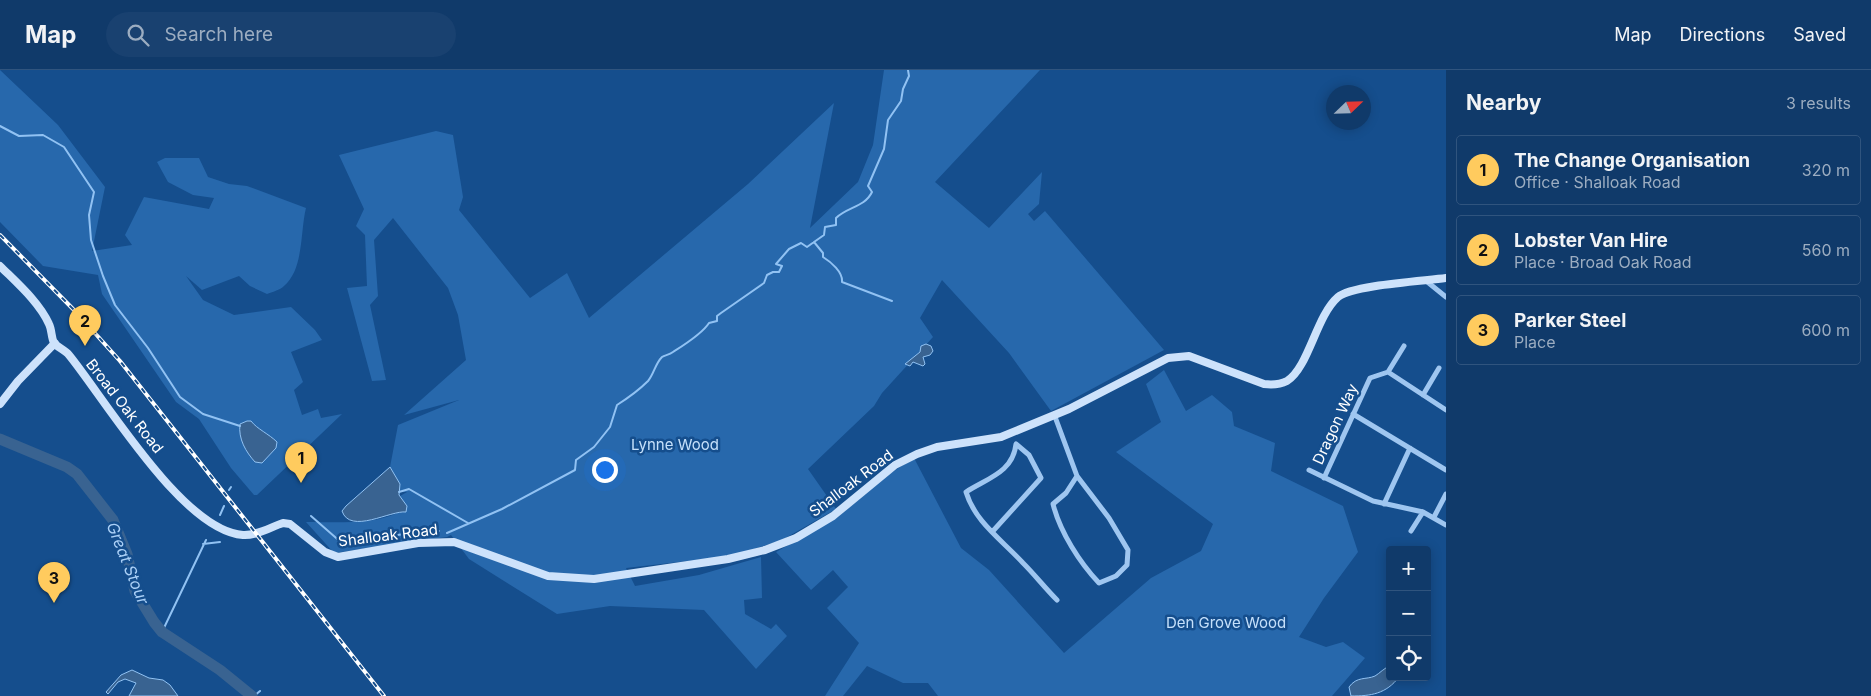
<!DOCTYPE html>
<meta charset="utf-8">
<style>
body{margin:0;font-family:Inter,sans-serif;background:#194170;color:#f1f3f6}
.controls{position:absolute;right:15px;bottom:15px;display:grid;overflow:hidden;border-radius:5px;box-shadow:0 2px 12px #0003}
.controls button{width:45px;height:45px;display:grid;place-items:center;padding:0;border:0;border-bottom:1px solid #30547e;background:#103a6a;color:#f1f3f6;font:25px sans-serif}
.compass{position:absolute;left:1326px;top:15px;width:45px;height:45px;border-radius:50%;background:#103a6a;box-shadow:0 2px 12px #0003;rotate:67deg}
.you{position:absolute;left:604px;top:399px;width:18px;height:18px;margin:-12px;border:4px solid #fff;border-radius:50%;background:#1a73e8;box-shadow:0 0 0 8px #1a73e833}
.badge{display:grid;place-items:center;width:32px;height:32px;border-radius:50%;background:#ffcb5e;color:#111;font-size:16px;font-weight:700}
.pin{position:absolute;translate:-50% -41px;filter:drop-shadow(0 1px 2px #0008)}
.pin::after{content:'';position:absolute;top:26px;width:18px;height:15px;background:inherit;clip-path:polygon(0 0,100% 0,50% 100%)}
.list{margin:0;padding:0;list-style:none}
h2{display:flex;justify-content:space-between;align-items:center;height:65px;margin:0;padding:0 20px;font-size:21px}
h2 small{font-size:16px;font-weight:400;color:#9cadc1}
.list li{display:grid;grid-template-columns:32px 1fr auto;gap:15px;align-items:center;box-sizing:border-box;height:70px;margin:0 10px 10px;padding:0 10px;border:1px solid #30547e;border-radius:5px}
.list b{display:block;font-size:19px;white-space:nowrap}
.list p{margin:0;font-size:16px;white-space:nowrap;color:#9cadc1}
.list em{font-size:16px;font-style:normal;color:#9cadc1}
.icon{flex:none;width:28px;height:28px;fill:none;stroke:currentColor;stroke-width:2;stroke-linecap:round;stroke-linejoin:round}
.map{position:relative;flex:none;width:1446px;height:626px;overflow:hidden}
header{display:flex;align-items:center;gap:30px;box-sizing:border-box;height:70px;padding:0 25px;background:#103a6a;border-bottom:1px solid #30547e}
header strong{font-size:24px}
nav{display:flex;gap:28px;margin-inline-start:auto;font-size:18px}
.search{width:350px;height:45px;background:#194170;display:flex;align-items:center;gap:12px;box-sizing:border-box;padding:0 18px;border-radius:28px;color:#9cadc1;font-size:19px}
main{display:flex}
aside{flex:1;background:#103a6a}
.map>svg:first-child{display:block}
.green{fill:#2768ac}
.water{fill:#396391;stroke:#91c2f3}
.lines{fill:none;stroke-linecap:round;stroke-linejoin:round}
.stream{stroke:#91c2f3;stroke-width:2}
.river{stroke:#396391;stroke-width:11}
.street{stroke:#9fc6f0;stroke-width:5}
.secondary{stroke:#cde2fb;stroke-width:8}
.rail-casing{stroke:#fff;stroke-width:4}
.rail{stroke:#154e8d;stroke-width:2;stroke-dasharray:5.5;stroke-linecap:butt}
.labels{text-anchor:middle;dominant-baseline:central;stroke-width:5;stroke-linejoin:round;paint-order:stroke}
.street-label{font-size:15px;fill:#fff;stroke:#154e8d}
.park-label{font-size:15px;fill:#c5e0fb;stroke:#154e8d}
.water-label{font-size:16px;font-style:italic;fill:#abd0f7;stroke:#154e8d}
</style>
<header>
<strong>Map</strong>
<div class="search"><svg class="icon" aria-label="search" viewBox="0 0 24 24"><circle cx="10" cy="10" r="6"/><path d="M15 15l6 6"/></svg>Search here</div>
<nav><a>Map</a><a>Directions</a><a>Saved</a></nav>
</header>
<main>
<div class="map">
<svg width="1446" height="626" viewBox="0 0 1446 626">
<rect width="100%" height="100%" fill="#154e8d"/>
<path class="green" d="M 0,0 L 58,55 L 105,117 L 92,181 L 132,175 L 125,165 L 144,127 L 209,139 L 214,128 L 193,125 L 168,112 L 157,92 L 165,88 L 199,88 L 208,107 L 229,114 L 247,116 L 306,138 C 300,162 304,199 284,216 C 280,220 272,222 267,224 L 250,216 L 239,206 L 202,220 L 186,206 L 203,230 L 234,245 L 291,237 L 315,260 L 322,270 L 291,282 L 303,312 L 294,320 L 302,345 L 318,339 L 321,348 L 342,344 L 257,425 L 254,425 L 231,398 L 199,349 L 176,332 L 102,224 L 98,205 L 43,196 L 0,152 Z
M 884,0 L 1040,0 L 935,112 L 989,158 L 1042,102 L 1039,134 L 1028,144 L 1034,151 L 1045,141 L 1164,280 L 1051,341 L 1009,283 L 942,210 L 920,248 L 933,267 L 882,323 L 874,336 L 808,399 L 836,439 L 782,470 L 732,486 L 626,498 L 635,516 L 699,505 L 761,487 L 762,528 L 744,530 L 745,544 L 771,559 L 776,554 L 787,566 L 756,599 L 704,540 L 610,536 L 557,544 L 469,489 L 451,465 L 447,467 L 334,483 L 306,452 C 333,452 376,455 399,442 L 400,426 L 407,422 L 399,422 L 400,414 L 390,397 L 398,355 L 459,330 L 404,345 L 466,290 L 458,245 L 448,218 L 393,148 L 374,170 L 378,226 L 370,235 L 386,310 L 372,311 L 347,218 L 367,216 L 365,165 L 356,156 L 364,139 L 339,85 L 436,61 L 453,65 L 463,127 L 459,140 L 530,228 L 567,203 L 589,248 L 748,114 L 834,33 L 810,158 L 858,112 L 873,75 Z
M 1164,300 L 1186,341 L 1212,325 L 1232,342 L 1234,356 L 1275,373 L 1271,401 L 1343,436 L 1358,482 L 1324,528 L 1299,567 L 1326,577 L 1343,572 L 1365,588 L 1332,626 L 938,626 L 928,613 L 903,613 L 867,596 L 843,626 L 825,626 L 859,573 L 827,538 L 848,517 L 833,500 L 811,520 L 776,482 L 838,447 L 889,404 L 914,388 L 961,478 L 989,500 L 1064,583 L 1151,508 L 1201,481 L 1213,454 L 1116,382 L 1161,352 L 1146,314 Z"/>
<path class="water" d="M 926,274 L 931,276 L 933,281 L 930,285 L 923,287 L 925,294 L 923,296 L 913,292 L 910,296 L 905,294 L 920,282 L 921,276 Z
M 247,351 L 251,351 C 257,359 269,364 277,372 L 276,378 L 262,393 L 255,392 C 246,382 238,369 240,354 Z
M 390,397 L 400,414 L 399,425 L 407,436 L 406,442 C 391,440 350,465 342,441 L 346,436 Z
M 1390,596 L 1390,607 L 1399,607 C 1386,624 1371,626 1351,626 L 1349,617 C 1357,606 1366,610 1375,606 C 1380,603 1384,598 1390,596 Z
M 132,600 L 149,608 L 163,610 L 170,615 L 178,626 L 129,626 L 136,613 L 125,609 L 118,612 L 108,624 L 106,622 L 121,605 Z"/>
<g class="lines">
<path class="stream" d="M 0,56 L 19,66 L 43,65 L 64,77 L 94,122 L 89,145 L 91,170 L 103,206 L 115,235 L 148,278 L 180,327 L 203,344 L 240,356
M 814,172 L 824,165 L 825,157 L 836,155 L 836,148 C 847,137 865,137 872,122 L 868,116 L 884,79 L 888,50 L 901,31 L 903,19 L 909,6 L 908,0
M 229,420 L 231,417
M 399,422 L 409,419 L 468,453
M 220,445 L 224,436
M 311,446 L 343,474 L 428,460 L 439,461
M 447,463 L 502,439 L 575,400 L 576,390 L 594,377 L 610,357 L 617,335 C 628,328 639,320 648,311 C 654,304 655,294 662,287 C 665,285 669,285 673,282 C 684,275 702,264 709,253 L 717,251 L 717,246 L 721,243 L 764,213 L 767,205 L 773,202 L 779,202 L 782,196 L 776,194 L 789,179 L 801,173 L 807,177 L 814,172 L 823,183 L 823,187 C 831,192 843,202 842,212 L 892,231
M 203,474 L 220,472
M 162,562 L 206,470
M 254,626 L 260,621"/>
<path class="river" d="M 0,369 L 67,397 L 77,404 L 113,450 L 127,484 L 135,521 L 154,552 L 162,562 L 220,600 L 252,626"/>
<path class="street" d="M 1425,210 L 1446,227
M 1388,302 L 1404,276
M 1423,325 L 1439,298
M 1054,344 L 1077,406
M 1353,344 L 1446,400
M 1309,400 L 1373,431 L 1423,442 L 1446,455
M 1077,406 L 1109,448 L 1128,480 L 1127,495 L 1116,506 L 1099,513 C 1080,493 1060,462 1053,434 L 1066,423 Z
M 1324,408 L 1370,308 L 1388,302 L 1446,340
M 1384,434 L 1410,378
M 1434,447 L 1446,424
M 993,461 L 1041,408 L 1029,385 L 1016,374 C 1013,402 988,408 966,422 C 975,452 1002,470 1023,493 C 1035,505 1045,518 1057,530
M 1411,461 L 1423,442"/>
<path class="secondary" d="M 0,196 C 17,213 39,232 49,254 C 52,260 51,267 54,273 C 57,277 65,280 69,285 C 105,329 183,461 243,465 C 256,466 271,457 283,453 L 290,454 L 325,482 L 338,487 L 418,473 L 454,472 L 548,506 L 594,509 L 728,489 L 765,480 L 796,468 L 833,446 L 895,395 L 917,384 L 937,377 L 1001,367 L 1069,339 L 1168,288 L 1189,286 L 1264,314 C 1272,315 1279,315 1287,311 C 1309,297 1316,246 1338,227 C 1352,215 1424,211 1446,208
M 0,334 L 18,311 L 55,273"/>
<g class="rail-casing">
<path id="rail" d="M 0,165 L 75,241 L 120,291 L 384,626"/>
</g>
<use href="#rail" class="rail"/>
</g>
<g class="labels">
<g class="street-label">
<text transform="translate(125 336) rotate(52)">Broad Oak Road</text>
<text transform="translate(1335 354) rotate(-65)">Dragon Way</text>
<text transform="translate(851 413) rotate(-37)">Shalloak Road</text>
<text transform="translate(388 465) rotate(-7)">Shalloak Road</text>
</g>
<g class="park-label">
<text x="675" y="374">Lynne Wood</text>
<text x="1226" y="552">Den Grove Wood</text>
</g>
<g class="water-label">
<text transform="translate(128 493) rotate(68)">Great Stour</text>
</g>
</g>
</svg>
<div class="controls">
<button>+</button>
<button>−</button>
<button><svg class="icon" aria-label="locate" viewBox="0 0 24 24"><circle cx="12" cy="12" r="6"/><path d="M12 2v4M12 18v4M2 12h4M18 12h4"/></svg></button>
</div>
<svg class="compass" viewBox="-18 -18 36 36"><path d="M0-13l5 13h-10z" fill="#e53935"/><path d="M0 13l5-13h-10z" fill="#9cadc1"/></svg>
<div class="you"></div>
<div class="pin badge" style="left:301px;top:413px">1</div>
<div class="pin badge" style="left:85px;top:276px">2</div>
<div class="pin badge" style="left:54px;top:533px">3</div>
</div>
<aside>
<h2>Nearby<small>3 results</small></h2>
<ul class="list">
<li><span class="badge">1</span><div><b>The Change Organisation</b><p>Office · Shalloak Road</p></div><em>320 m</em></li>
<li><span class="badge">2</span><div><b>Lobster Van Hire</b><p>Place · Broad Oak Road</p></div><em>560 m</em></li>
<li><span class="badge">3</span><div><b>Parker Steel</b><p>Place</p></div><em>600 m</em></li>
</ul>
</aside>
</main>
